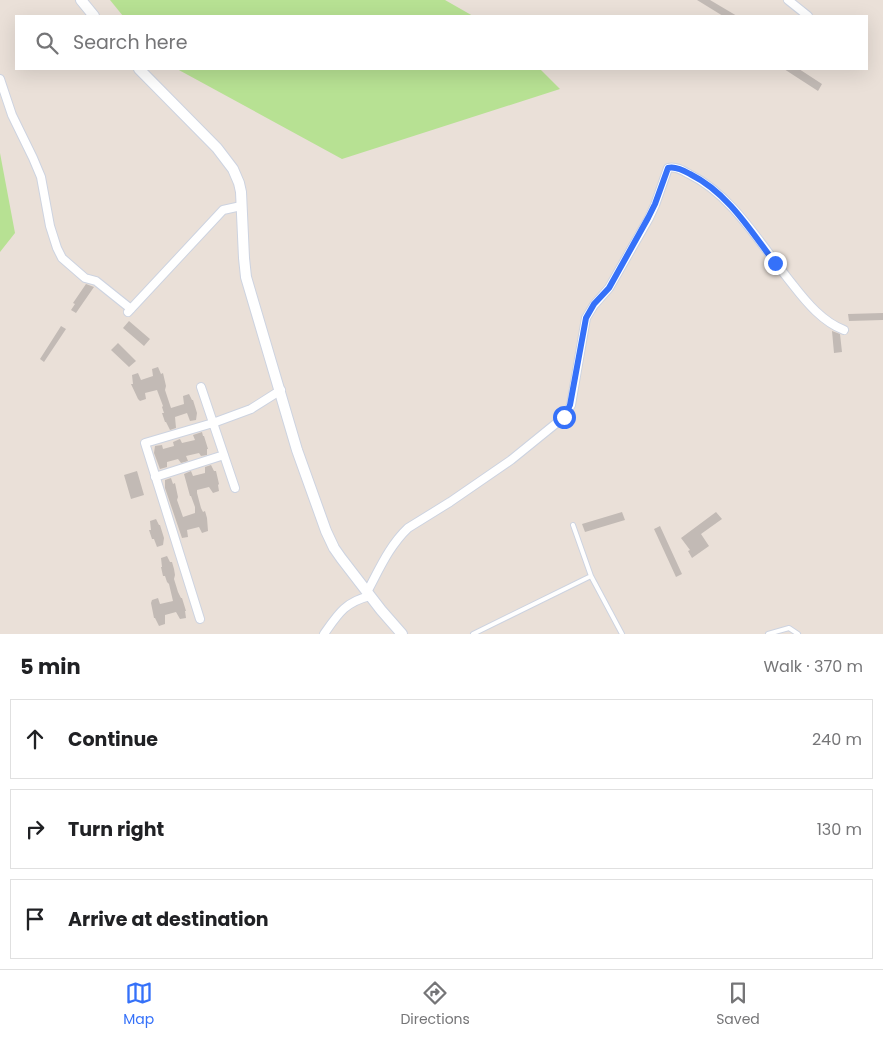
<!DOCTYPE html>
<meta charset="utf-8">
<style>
body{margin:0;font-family:Poppins,sans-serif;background:#f2f2f2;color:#202124}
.stop{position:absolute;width:15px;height:15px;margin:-11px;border:4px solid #3571f9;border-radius:50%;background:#fff}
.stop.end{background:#3571f9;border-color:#fff;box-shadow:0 1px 5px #0008}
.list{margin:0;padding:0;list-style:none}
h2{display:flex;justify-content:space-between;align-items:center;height:65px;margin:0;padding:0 20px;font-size:21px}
h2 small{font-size:16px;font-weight:400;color:#757577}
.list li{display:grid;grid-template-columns:32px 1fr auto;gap:15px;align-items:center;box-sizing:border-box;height:80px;margin:0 10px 10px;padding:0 10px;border:1px solid #e0e0e0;border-radius:0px}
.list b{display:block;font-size:19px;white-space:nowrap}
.list em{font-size:16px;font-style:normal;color:#757577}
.icon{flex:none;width:28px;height:28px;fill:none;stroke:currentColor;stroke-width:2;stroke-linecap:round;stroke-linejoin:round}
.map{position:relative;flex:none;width:883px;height:634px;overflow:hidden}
.search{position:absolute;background:#fff;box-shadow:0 5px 20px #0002;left:15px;right:15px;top:15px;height:55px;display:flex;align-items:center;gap:12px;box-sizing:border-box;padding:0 18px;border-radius:0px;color:#757577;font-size:19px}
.sheet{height:335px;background:#fff}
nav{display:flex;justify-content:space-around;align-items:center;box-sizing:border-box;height:70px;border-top:1px solid #e0e0e0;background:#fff;font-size:14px;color:#757577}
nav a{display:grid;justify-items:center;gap:2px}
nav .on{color:#3571f9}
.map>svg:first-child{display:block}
.green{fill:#b7e193}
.building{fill:#c2bab5}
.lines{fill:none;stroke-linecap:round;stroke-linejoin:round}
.service-casing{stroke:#cdd3e0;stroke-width:6}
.minor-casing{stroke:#cdd3e0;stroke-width:10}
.tertiary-casing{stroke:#cdd3e0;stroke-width:12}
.service{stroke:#fff;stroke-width:4}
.minor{stroke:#fff;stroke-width:8}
.tertiary{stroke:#fff;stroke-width:10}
.route{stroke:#3571f9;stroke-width:6}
</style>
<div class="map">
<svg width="883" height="634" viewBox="0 0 883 634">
<rect width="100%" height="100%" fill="#eae0d8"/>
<path class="green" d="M 110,0 L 445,0 L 473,16 L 123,16 Z
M 177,69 L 540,69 L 560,89 L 342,159 Z
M 0,153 L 15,233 L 0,252 Z"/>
<path class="building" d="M 697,0 L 710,0 L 737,16 L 723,16 Z
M 784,69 L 799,69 L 822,84 L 818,91 Z
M 86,284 L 94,287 L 76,313 L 71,310 L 75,304 L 73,303 Z
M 883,313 L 883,320 L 849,321 L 848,314 Z
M 129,321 L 150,339 L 144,346 L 123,328 Z
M 61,326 L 66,329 L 44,362 L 40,359 Z
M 832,331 L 840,334 L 842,352 L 834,353 Z
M 118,343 L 136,361 L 129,367 L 111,350 Z
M 158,367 L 161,374 L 163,373 L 166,386 L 165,390 L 171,408 L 184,404 L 183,396 L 189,394 L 192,400 L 193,400 L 197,413 L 196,420 L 190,421 L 187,413 L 175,417 L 176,428 L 170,430 L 166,422 L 165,422 L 162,413 L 164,413 L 162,407 L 163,406 L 157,390 L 145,393 L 146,399 L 140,401 L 138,399 L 131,384 L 133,384 L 132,375 L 138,373 L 141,380 L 153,376 L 152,369 Z
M 202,432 L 203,436 L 204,436 L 208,449 L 207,449 L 207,455 L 201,456 L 199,453 L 186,456 L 188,461 L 181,463 L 178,459 L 167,462 L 167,467 L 160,469 L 154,453 L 155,446 L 162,445 L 163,449 L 174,446 L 173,442 L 180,439 L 182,443 L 195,440 L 193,435 Z
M 211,465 L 214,471 L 216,471 L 219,484 L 218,485 L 219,491 L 213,493 L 209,487 L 197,490 L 197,493 L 201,508 L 203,512 L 205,511 L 207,518 L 208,531 L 202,533 L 199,527 L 187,530 L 188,537 L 182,538 L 165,488 L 165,480 L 171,478 L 173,484 L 175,483 L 178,497 L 177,500 L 183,517 L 195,513 L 195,507 L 191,496 L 190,496 L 184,474 L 191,471 L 193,476 L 205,473 L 205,467 Z
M 137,471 L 144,495 L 131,499 L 124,475 Z
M 622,512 L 625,520 L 585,532 L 582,524 Z
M 716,512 L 722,519 L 701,534 L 709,546 L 692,558 L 688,551 L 690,550 L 681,538 Z
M 156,519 L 159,525 L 160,525 L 164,538 L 163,545 L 157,547 L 154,539 L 152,539 L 149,530 L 151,530 L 150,521 Z
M 660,526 L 682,574 L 676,577 L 654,529 Z
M 167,556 L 170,562 L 172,562 L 174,569 L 175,575 L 174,579 L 178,592 L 181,598 L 182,598 L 186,611 L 185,611 L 186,618 L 180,619 L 176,612 L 165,615 L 165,624 L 159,626 L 155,618 L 154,618 L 151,603 L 152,600 L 158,598 L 160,604 L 173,601 L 169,584 L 167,582 L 165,576 L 163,576 L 161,567 L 162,567 L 161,558 Z"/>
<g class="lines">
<g class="service-casing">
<path id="service" d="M 573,525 L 591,576 L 622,634
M 473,634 L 591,576
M 768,634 L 789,628 L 798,634"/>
</g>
<g class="minor-casing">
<path id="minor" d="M 788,0 L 808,16
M 0,79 L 12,115 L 33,158 L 41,177 L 50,226 L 57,248 L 62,258 L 85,278 L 96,281 L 131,309
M 128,312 L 223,210 L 241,206
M 201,387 L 235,488
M 155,477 L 224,455
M 367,592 C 379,570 389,546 408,528 L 450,502 L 511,460 L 564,417 L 571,405 L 586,318 L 594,305 L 609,288 L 649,218 L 655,205 L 668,168 C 675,166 682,170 689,174 C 733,195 762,247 793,285 C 807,303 823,322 844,330
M 200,619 L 145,443 L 213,423 L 251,409 L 281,390
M 324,634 C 338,614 345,602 370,596"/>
</g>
<g class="tertiary-casing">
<path id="tertiary" d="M 81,0 L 94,16
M 139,69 L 217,148 L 233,169 L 239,183 L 241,192 L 244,258 L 246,277 L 297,450 L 326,531 L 334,548 L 341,558 L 381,610 L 402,634"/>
</g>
<use href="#service" class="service"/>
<use href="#minor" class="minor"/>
<use href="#tertiary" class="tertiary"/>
</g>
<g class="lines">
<path class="route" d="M 564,417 L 570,405 L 586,318 L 594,304 L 609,288 L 648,218 L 655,204 L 668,168 C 675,166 683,170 690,174 C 728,193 750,230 775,263"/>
</g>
</svg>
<div class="stop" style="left:564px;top:417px"></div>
<div class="stop end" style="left:775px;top:263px"></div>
<div class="search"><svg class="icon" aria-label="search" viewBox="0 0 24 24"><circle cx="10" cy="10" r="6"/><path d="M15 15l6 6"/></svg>Search here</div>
</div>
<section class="sheet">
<h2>5 min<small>Walk · 370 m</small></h2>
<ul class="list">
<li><svg class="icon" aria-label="ahead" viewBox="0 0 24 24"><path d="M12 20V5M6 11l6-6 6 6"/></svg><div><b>Continue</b></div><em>240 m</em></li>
<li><svg class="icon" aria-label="right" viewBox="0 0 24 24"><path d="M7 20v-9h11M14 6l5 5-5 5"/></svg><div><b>Turn right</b></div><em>130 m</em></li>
<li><svg class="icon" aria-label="arrive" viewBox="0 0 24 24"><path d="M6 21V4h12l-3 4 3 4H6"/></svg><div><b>Arrive at destination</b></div></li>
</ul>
</section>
<nav>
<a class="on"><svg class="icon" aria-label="map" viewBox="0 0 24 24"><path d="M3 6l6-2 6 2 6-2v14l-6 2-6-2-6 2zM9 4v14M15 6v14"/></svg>Map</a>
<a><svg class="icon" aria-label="directions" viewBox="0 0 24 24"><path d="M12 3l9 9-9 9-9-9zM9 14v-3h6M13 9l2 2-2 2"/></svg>Directions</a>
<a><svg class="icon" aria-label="saved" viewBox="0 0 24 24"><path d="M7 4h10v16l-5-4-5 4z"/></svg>Saved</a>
</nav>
